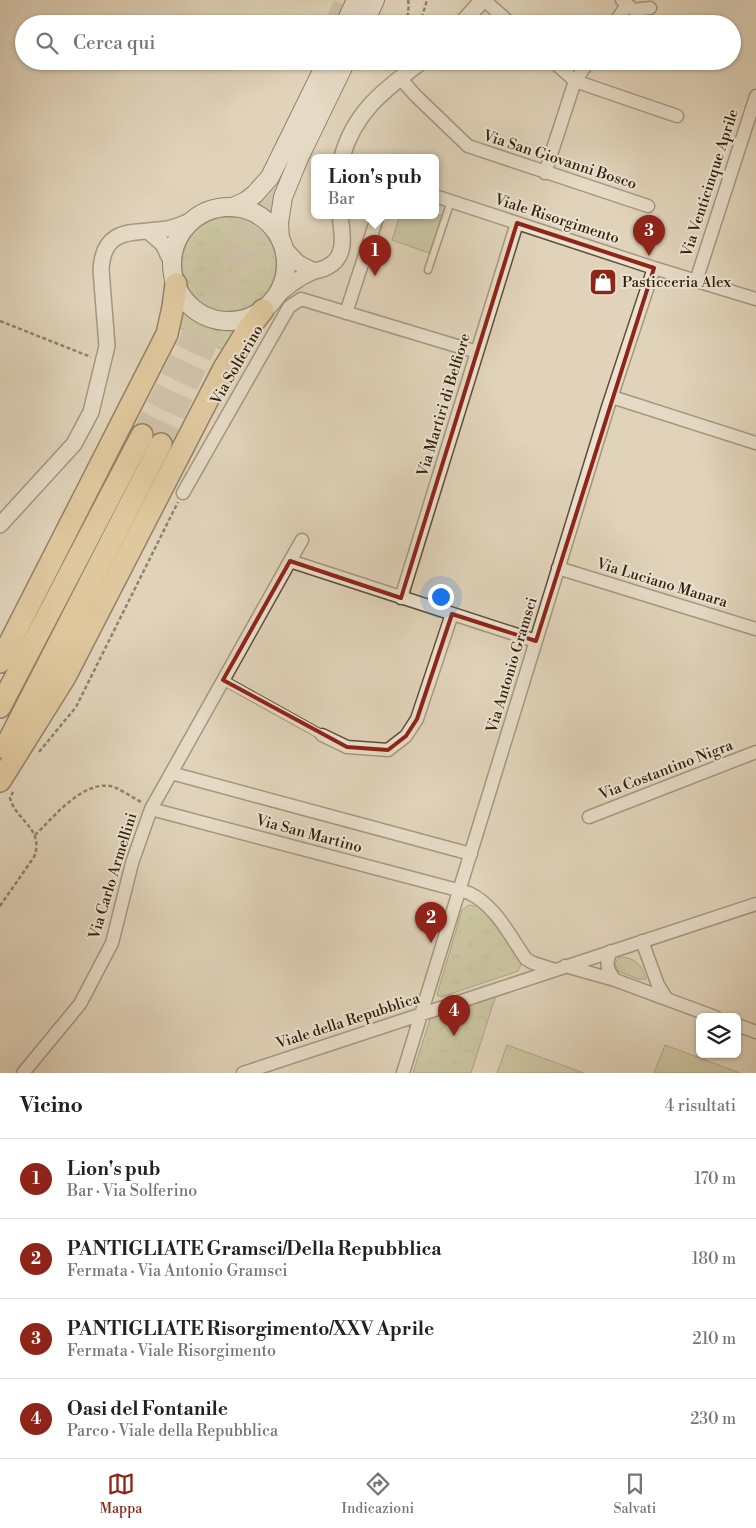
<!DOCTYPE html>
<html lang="it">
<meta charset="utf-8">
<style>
body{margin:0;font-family:"Libre Bodoni",serif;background:#f2f2f2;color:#222}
.controls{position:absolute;right:15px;bottom:15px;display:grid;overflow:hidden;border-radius:8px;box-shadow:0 1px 4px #0004}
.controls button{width:45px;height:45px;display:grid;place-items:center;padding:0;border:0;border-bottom:1px solid #e0e0e0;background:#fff;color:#222;font:25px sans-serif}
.you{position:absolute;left:440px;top:596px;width:18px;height:18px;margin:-12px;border:4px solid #fff;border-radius:50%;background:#1a73e8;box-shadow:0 0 0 8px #1a73e833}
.badge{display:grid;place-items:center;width:32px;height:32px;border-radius:50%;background:#8f2418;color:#fff;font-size:16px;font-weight:700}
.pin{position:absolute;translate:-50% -41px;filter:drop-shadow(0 1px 2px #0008)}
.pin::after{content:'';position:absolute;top:26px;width:18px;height:15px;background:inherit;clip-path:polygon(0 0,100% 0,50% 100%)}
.popup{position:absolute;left:311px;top:154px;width:128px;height:65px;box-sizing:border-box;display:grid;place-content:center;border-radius:8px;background:#fff;filter:drop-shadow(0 1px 4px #0005);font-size:16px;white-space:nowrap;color:#767676}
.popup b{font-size:19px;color:#222}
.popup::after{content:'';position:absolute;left:50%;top:100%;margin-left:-10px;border:10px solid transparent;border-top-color:#fff}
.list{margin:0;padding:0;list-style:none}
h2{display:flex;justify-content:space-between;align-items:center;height:65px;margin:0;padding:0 20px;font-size:21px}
h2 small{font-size:16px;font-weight:400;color:#767676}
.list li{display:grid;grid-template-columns:32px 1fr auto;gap:15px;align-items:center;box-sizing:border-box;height:80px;padding:0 20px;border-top:1px solid #e0e0e0}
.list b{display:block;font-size:19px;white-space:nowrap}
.list p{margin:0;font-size:16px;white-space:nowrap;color:#767676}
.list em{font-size:16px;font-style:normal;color:#767676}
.icon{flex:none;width:28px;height:28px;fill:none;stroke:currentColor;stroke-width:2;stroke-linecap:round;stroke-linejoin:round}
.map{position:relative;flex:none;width:756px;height:1073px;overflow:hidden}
.search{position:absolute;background:#fff;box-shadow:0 1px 4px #0004;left:15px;right:15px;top:15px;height:55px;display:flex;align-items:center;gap:12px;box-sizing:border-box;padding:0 18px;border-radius:28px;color:#767676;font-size:19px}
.sheet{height:385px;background:#fff}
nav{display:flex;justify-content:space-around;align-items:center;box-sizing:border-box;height:70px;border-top:1px solid #e0e0e0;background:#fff;font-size:14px;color:#767676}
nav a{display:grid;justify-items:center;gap:2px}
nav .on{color:#8f2418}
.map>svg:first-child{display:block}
.grass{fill:url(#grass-tufts);stroke:#746e4a}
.forest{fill:url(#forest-crowns);stroke:#746e4a}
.pitch{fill:#b7bb8b;stroke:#746e4a}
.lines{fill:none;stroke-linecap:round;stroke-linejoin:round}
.trunk-tunnel{stroke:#bdaf96;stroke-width:21;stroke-dasharray:21 11;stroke-linecap:butt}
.service-casing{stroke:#5e4e35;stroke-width:9}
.pedestrian-casing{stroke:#5e4e35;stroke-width:11}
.minor-casing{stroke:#5e4e35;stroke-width:15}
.tertiary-casing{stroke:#5e4e35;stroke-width:18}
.secondary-casing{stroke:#322109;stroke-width:20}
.trunk-casing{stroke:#322109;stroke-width:24}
.path{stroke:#322109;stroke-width:2.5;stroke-dasharray:4 2.5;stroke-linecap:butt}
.service{stroke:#ebe2d2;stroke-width:6}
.pedestrian{stroke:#ebe2d2;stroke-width:9}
.minor{stroke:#ebe2d2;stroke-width:12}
.tertiary{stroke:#ebe2d2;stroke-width:15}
.secondary{stroke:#ebe2d2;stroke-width:18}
.trunk{stroke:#e0ba7c;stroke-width:21}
.marked{fill:none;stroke:#8f2418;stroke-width:4;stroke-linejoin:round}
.labels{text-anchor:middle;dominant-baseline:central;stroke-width:4;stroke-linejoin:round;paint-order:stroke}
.street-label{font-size:15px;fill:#322109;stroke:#ebe2d2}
.poi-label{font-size:15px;fill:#322109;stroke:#ebe2d2;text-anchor:start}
</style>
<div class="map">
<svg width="756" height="1073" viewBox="0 0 756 1073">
<defs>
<pattern id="grass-tufts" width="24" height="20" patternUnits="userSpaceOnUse" patternTransform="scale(1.25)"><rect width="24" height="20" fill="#b7bb8b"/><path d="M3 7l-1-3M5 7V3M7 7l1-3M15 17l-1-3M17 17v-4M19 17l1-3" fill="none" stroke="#9ea077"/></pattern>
<pattern id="forest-crowns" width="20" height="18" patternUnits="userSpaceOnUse" patternTransform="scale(1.25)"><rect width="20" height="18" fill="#b7bb8b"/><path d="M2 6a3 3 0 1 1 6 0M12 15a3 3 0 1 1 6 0" fill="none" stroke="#9ea077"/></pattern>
</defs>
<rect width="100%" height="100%" fill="#e0d3b9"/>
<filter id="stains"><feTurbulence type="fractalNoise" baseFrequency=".004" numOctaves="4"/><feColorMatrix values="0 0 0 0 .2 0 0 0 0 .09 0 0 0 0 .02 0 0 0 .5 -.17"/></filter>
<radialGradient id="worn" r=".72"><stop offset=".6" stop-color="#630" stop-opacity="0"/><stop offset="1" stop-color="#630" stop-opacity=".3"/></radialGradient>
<path class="grass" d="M 334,61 L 339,61 L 272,213 L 270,213 L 256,203 Z
M 435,213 L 442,216 L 429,253 L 392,240 L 400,215 L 435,215 Z
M182 264a47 47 0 1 1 94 0a47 47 0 1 1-94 0Z
M 181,310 C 197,324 213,332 234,331 L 225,351 L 177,326 Z
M 469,905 L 481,907 L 519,957 C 522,962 521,965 518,971 L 441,997 L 437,995 L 462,910 Z
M 619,957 C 634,957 642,964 646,979 L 638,979 L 618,971 L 615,964 Z"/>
<path class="forest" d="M 496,995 L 471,1073 L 413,1073 L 430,1019 Z"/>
<path class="pitch" d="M 507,1045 L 584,1073 L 497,1073 Z
M 665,1045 L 740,1073 L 654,1073 Z"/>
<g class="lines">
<path class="trunk-tunnel" d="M 335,24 L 346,0
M 142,435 L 193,334 L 263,182
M 161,444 L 286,169"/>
<g class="service-casing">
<path id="service" d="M 428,270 L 451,201"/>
</g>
<g class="pedestrian-casing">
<path id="pedestrian" d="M 223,680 L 322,735"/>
</g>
<g class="minor-casing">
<path id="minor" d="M 484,0 L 511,24
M 622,0 L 634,10 L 650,8
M 614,24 L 627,5
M 553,61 L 575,81 L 677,116
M 400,78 L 415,95 L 468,146 L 648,206
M 545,173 L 575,81 L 589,61
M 435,196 L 654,268 L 756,299
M 696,281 L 756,96
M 346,313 L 378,215
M 612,397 L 756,443
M 183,493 L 289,307 L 301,299 L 477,352
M 290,561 L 302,540
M 558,568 L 756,629
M 401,598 L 517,223
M 322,735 L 347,747 L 388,750 L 406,736 L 417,719 L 452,614
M 171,773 L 471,854
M 151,809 L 469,893 C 495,905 510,936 526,959 L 533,963 L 555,970
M 589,817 L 756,752
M 642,941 L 658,985 L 666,998
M 611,951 C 605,964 607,970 615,980
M 565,966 L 615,980 L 715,1017
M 737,1025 L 756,1032
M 23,1073 L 80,1004 L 112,943 L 132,863 L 151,809 L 290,561 L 536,641
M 243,1073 L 756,904
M 403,1073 L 608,407 L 654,268"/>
</g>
<g class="tertiary-casing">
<path id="tertiary" d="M 461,24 L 483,0
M 342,157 C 355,110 386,89 422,61
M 148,231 L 163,244 L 172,263
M 283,247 L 298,263 L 314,271
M 274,299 C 285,288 298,278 312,272 C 317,270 322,270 327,267 C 348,257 342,233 340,215
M 0,525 L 74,444 L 91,412 L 107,346 L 101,270 C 103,225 136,234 167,229 C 177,227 186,223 196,218"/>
</g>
<g class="secondary-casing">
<path id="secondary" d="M 345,24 L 356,0
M 364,24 L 375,0
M 233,207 L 246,201 L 255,194 L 270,177 L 327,61
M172 264a57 57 0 1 1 114 0a57 57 0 1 1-114 0Z
M 280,239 L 279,223 L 283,197 L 299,158 L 346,61"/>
</g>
<g class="trunk-casing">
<path id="trunk" d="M 0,662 L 167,334 L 173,307 L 176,284
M 0,707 L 142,435
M 5,748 L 161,444
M 0,781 L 65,677 L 224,368 L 248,329 L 263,310"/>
</g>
<path class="path" d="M 408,0 C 410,10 406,16 408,24
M 420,24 L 427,0
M 0,321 L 91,357
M 39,752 L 76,707 L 178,502
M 35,835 C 54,817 84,778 114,787 C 123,791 132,797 141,802
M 0,906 L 34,857 C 45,829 16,821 10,798 L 13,792"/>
<use href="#service" class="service"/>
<use href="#pedestrian" class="pedestrian"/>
<use href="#minor" class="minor"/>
<use href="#tertiary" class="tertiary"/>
<use href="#secondary" class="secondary"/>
<use href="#trunk" class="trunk"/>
</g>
<path d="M0 0H756V1073H0ZM 517,223 L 654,268 L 536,641 L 452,614 L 417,719 L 406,736 L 388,750 L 347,747 L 223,680 L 290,561 L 401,598 Z" fill="#e0d3b9" fill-opacity=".55" fill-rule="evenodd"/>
<path class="marked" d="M 517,223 L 654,268 L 536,641 L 452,614 L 417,719 L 406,736 L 388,750 L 347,747 L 223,680 L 290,561 L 401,598 Z"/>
<defs>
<g id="shop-square" transform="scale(1.4375)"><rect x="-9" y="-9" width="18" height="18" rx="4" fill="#8f2418" stroke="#ebe2d2"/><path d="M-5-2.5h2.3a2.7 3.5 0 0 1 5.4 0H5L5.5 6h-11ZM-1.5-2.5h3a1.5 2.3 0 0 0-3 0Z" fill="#fff"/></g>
</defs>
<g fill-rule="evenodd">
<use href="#shop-square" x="603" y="282"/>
</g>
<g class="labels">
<g class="street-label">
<text transform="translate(560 160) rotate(18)">Via San Giovanni Bosco</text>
<text transform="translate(710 183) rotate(-72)">Via Venticinque Aprile</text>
<text transform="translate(557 219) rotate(18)">Viale Risorgimento</text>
<text transform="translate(237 365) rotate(-60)">Via Solferino</text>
<text transform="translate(444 405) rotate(-73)">Via Martiri di Belfiore</text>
<text transform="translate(662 583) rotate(17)">Via Luciano Manara</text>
<text transform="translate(512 665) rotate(-73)">Via Antonio Gramsci</text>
<text transform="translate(666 770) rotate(-21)">Via Costantino Nigra</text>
<text transform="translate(309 834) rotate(15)">Via San Martino</text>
<text transform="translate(113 876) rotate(-73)">Via Carlo Armellini</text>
<text transform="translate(348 1021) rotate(-18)">Viale della Repubblica</text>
</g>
<g class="poi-label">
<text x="622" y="282">Pasticceria Alex</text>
</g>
</g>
<rect width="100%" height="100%" filter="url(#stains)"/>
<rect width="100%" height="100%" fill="url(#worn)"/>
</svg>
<div class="controls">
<button><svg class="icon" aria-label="layers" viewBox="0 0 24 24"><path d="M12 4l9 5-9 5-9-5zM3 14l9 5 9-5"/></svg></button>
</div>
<div class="you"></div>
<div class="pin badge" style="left:375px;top:276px">1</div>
<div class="popup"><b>Lion's pub</b>Bar</div>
<div class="pin badge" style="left:431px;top:943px">2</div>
<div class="pin badge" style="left:649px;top:256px">3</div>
<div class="pin badge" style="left:454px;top:1036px">4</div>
<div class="search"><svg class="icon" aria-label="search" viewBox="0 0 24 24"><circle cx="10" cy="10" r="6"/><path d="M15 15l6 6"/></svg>Cerca qui</div>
</div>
<section class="sheet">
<h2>Vicino<small>4 risultati</small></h2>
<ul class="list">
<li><span class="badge">1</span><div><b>Lion's pub</b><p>Bar · Via Solferino</p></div><em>170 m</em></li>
<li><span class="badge">2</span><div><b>PANTIGLIATE Gramsci/Della Repubblica</b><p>Fermata · Via Antonio Gramsci</p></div><em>180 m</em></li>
<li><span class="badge">3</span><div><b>PANTIGLIATE Risorgimento/XXV Aprile</b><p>Fermata · Viale Risorgimento</p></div><em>210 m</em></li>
<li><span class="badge">4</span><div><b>Oasi del Fontanile</b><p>Parco · Viale della Repubblica</p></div><em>230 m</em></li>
</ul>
</section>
<nav>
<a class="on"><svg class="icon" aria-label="map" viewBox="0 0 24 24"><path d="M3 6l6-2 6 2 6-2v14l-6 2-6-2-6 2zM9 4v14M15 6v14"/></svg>Mappa</a>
<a><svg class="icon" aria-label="directions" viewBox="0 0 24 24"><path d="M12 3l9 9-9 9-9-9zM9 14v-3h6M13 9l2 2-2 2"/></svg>Indicazioni</a>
<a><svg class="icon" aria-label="saved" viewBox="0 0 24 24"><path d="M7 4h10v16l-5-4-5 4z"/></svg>Salvati</a>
</nav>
